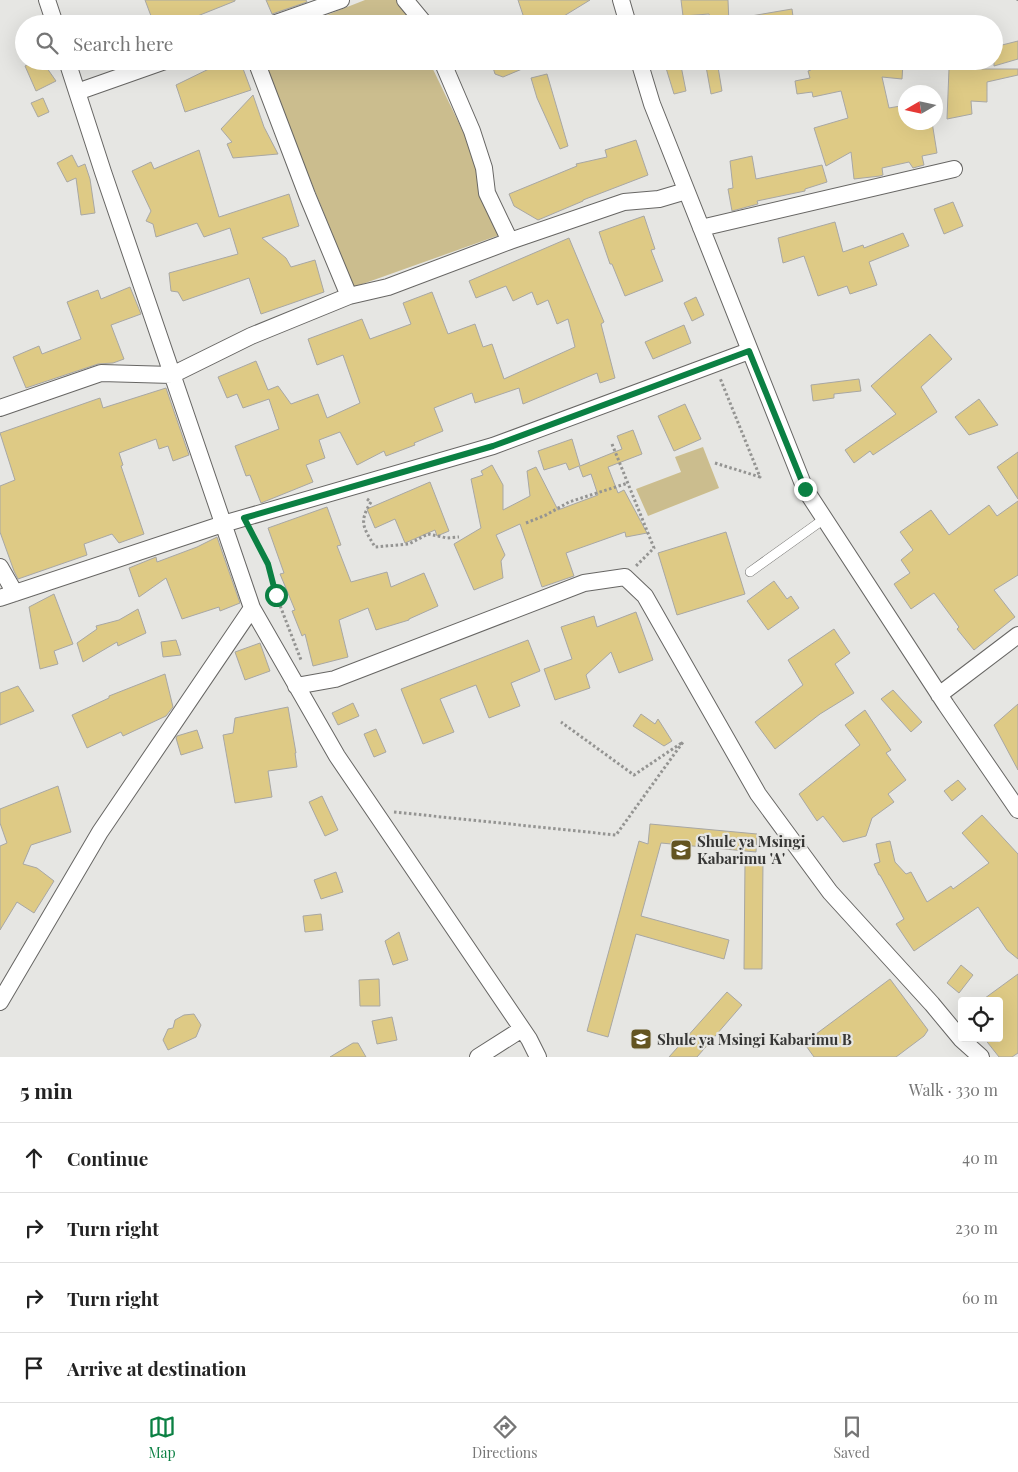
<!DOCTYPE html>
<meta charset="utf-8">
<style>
body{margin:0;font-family:"Playfair Display",serif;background:#f6f6f6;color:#222}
.controls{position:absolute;right:15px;bottom:15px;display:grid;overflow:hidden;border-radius:5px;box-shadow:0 5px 20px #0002}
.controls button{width:45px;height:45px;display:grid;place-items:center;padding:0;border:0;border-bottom:1px solid #e0e0e0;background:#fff;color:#222;font:25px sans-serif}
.compass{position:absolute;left:898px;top:85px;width:45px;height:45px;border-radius:50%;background:#fff;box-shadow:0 5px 20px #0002;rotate:261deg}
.stop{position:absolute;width:15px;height:15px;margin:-11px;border:4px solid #0b8043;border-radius:50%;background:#fff}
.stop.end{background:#0b8043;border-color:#fff;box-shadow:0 1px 5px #0008}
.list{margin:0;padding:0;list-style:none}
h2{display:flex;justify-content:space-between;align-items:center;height:65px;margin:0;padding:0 20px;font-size:21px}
h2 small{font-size:16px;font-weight:400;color:#767676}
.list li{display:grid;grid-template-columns:32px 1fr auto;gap:15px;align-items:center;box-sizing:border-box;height:70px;padding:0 20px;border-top:1px solid #e0e0e0}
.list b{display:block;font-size:19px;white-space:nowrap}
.list em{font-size:16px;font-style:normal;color:#767676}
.icon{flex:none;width:28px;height:28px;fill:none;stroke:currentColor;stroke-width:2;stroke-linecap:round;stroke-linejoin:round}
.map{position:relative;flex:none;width:1018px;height:1057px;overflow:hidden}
.search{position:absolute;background:#fff;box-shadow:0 5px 20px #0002;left:15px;right:15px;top:15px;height:55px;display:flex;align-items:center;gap:12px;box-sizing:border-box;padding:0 18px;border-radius:28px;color:#767676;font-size:19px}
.sheet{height:345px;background:#fff}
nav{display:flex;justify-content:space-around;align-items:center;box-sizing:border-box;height:70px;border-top:1px solid #e0e0e0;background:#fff;font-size:14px;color:#767676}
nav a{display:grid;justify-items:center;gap:2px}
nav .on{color:#0b8043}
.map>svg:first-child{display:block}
.green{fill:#cbbd8e}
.building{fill:#deca85;stroke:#a8a7a4}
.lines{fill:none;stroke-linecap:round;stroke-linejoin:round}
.lane-casing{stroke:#676664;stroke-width:10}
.street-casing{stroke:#676664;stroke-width:18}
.path{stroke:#949492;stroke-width:3;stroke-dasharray:2.5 2.5;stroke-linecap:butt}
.lane{stroke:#fff;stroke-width:9}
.street{stroke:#fff;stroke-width:16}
.route{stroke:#0b8043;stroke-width:6}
.labels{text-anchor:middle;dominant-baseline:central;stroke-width:4.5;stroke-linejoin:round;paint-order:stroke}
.poi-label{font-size:15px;font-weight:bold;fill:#363635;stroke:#e6e6e3;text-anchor:start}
</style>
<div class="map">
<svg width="1018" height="1057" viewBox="0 0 1018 1057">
<rect width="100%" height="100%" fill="#e6e6e3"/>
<path class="green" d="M 365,0 L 399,0 L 411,24 L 304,24 Z
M 262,61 L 429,61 L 511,231 L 354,287 Z
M 703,447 L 719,488 L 648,516 L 636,489 L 681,472 L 675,457 Z"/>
<path class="building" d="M 145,0 L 235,0 L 235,1 L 185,21 L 186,24 L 154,24 Z
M 266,0 L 306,0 L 307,2 L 272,14 Z
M 518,0 L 590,0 L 559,19 L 543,24 L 526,24 Z
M 681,0 L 728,0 L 729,24 L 712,24 L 709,14 L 683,16 Z
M 792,9 L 794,24 L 745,24 L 745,17 Z
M 1018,41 L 1018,59 L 994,66 L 994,47 Z
M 34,61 L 42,61 L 56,81 L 36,91 L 25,66 Z
M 491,61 L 541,61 L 503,77 L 495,74 Z
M 670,61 L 680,61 L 686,91 L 674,94 L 666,68 Z
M 705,61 L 717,61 L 722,91 L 711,94 Z
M 810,61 L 886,61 L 903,63 L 902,79 L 882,77 L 889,108 L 906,105 L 906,122 L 932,122 L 937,153 L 922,156 L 924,165 L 913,168 L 909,162 L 882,168 L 883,175 L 880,176 L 854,179 L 851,152 L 826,166 L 814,128 L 848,118 L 841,91 L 813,97 L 812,92 L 797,94 L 795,81 L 810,78 L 808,71 L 811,70 Z
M 230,62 L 242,66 L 251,90 L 185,112 L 176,85 L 215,66 Z
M 949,69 L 1018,69 L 1018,75 L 987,82 L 987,102 L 971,101 L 972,114 L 947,119 Z
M 547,74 L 568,146 L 560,149 L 537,98 L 531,78 Z
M 253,95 L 264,127 L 278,154 L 233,158 L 227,144 L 232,142 L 221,129 Z
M 43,98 L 49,112 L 38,117 L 31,103 Z
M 636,140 L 648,175 L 583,200 L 583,201 L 538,220 L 514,206 L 509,194 L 577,166 L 576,164 L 607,157 L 605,150 Z
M 199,150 L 219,217 L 289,194 L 299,226 L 262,238 L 286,258 L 291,267 L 315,260 L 324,292 L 261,314 L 249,278 L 183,301 L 178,292 L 171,291 L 169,273 L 238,254 L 230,228 L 204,237 L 197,223 L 156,237 L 153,224 L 146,221 L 151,211 L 132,171 L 151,162 L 154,169 Z
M 72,155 L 78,167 L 85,164 L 90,179 L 95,213 L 81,215 L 76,178 L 67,182 L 57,163 Z
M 752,156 L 756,179 L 822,165 L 827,182 L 805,189 L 805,191 L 757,201 L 758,204 L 732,211 L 728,189 L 733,188 L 730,161 Z
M 953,202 L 963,226 L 944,234 L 934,209 Z
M 644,216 L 655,249 L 651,250 L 663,281 L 625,296 L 612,264 L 610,264 L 599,232 Z
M 835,222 L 843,252 L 863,245 L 864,248 L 903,233 L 909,246 L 869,262 L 877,285 L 850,294 L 847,286 L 818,296 L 804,256 L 783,263 L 778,238 Z
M 569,238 L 604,322 L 601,324 L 615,378 L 600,383 L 597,373 L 523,404 L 519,388 L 475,403 L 472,393 L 434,408 L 443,431 L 414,443 L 415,445 L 386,456 L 384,451 L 357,465 L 340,432 L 319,440 L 325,458 L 306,465 L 313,482 L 261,503 L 250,475 L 246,476 L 235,446 L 279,429 L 269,399 L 243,408 L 237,394 L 227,398 L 218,377 L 256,361 L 268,390 L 278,386 L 291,404 L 318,394 L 327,418 L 360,403 L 343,355 L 317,365 L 308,339 L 362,319 L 370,339 L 411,324 L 403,303 L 432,292 L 448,334 L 475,324 L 483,347 L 492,344 L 504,379 L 575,347 L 568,319 L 557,324 L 548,300 L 537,305 L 532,292 L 513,301 L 506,286 L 476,298 L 469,281 Z
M 130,287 L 141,314 L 111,325 L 124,359 L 113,363 L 98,364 L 26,388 L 13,357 L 39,346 L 42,354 L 81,339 L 67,302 L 98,290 L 101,299 Z
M 696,297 L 704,315 L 692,321 L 684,303 Z
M 684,325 L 691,343 L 653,359 L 645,342 Z
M 930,334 L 952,359 L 921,387 L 937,412 L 873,455 L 870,451 L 854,463 L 845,450 L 896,414 L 871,386 Z
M 859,379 L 861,391 L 834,394 L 834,398 L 813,401 L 811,385 Z
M 166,388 L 189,455 L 173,461 L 168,446 L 159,449 L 156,439 L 119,453 L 123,465 L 121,466 L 144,534 L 119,543 L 112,534 L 84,544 L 87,555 L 18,579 L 14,571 L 0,532 L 0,486 L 15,480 L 0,433 L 100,398 L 103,408 Z
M 979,399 L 998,425 L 969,435 L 955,417 Z
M 685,404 L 701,439 L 674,451 L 658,416 Z
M 633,430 L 642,454 L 608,467 L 618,493 L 624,490 L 647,533 L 626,537 L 625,532 L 566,553 L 574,576 L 542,587 L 520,524 L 496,535 L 505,555 L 501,561 L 503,578 L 474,590 L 454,544 L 481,528 L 471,479 L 483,475 L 481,471 L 492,465 L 503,485 L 503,510 L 530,496 L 527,471 L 536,467 L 558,510 L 598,495 L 591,474 L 583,477 L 579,466 L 569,470 L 566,463 L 544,470 L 538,451 L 572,439 L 580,466 L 622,449 L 617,436 Z
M 1018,452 L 1018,499 L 997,467 Z
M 430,482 L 449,531 L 437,536 L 435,530 L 405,543 L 395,519 L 375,528 L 367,509 Z
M 1018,501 L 1018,575 L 994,590 L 1015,617 L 974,650 L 957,629 L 959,627 L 934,593 L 911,609 L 894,584 L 910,573 L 901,560 L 913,550 L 900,532 L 931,510 L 949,535 L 989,505 L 997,516 Z
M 327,507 L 341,545 L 337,546 L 351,582 L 387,572 L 391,587 L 424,573 L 438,606 L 409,619 L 409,620 L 376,630 L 368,608 L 339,620 L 348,657 L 313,666 L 305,634 L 302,636 L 292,611 L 295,610 L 280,574 L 284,573 L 268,528 Z
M 726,532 L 745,594 L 677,615 L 658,553 Z
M 217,537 L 240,603 L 220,611 L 219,607 L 182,619 L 166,578 L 139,597 L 129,568 L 156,557 L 157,562 L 197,547 Z
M 774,581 L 787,599 L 791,596 L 799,608 L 768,630 L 747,601 Z
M 54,594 L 73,644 L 54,651 L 58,664 L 40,669 L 29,607 Z
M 138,609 L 146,633 L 118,646 L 117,642 L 83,662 L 77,643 L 97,629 L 96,626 L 119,620 Z
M 636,612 L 653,660 L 619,673 L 611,652 L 586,675 L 590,688 L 555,700 L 544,669 L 572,659 L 561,627 L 594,616 L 597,627 Z
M 834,629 L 850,653 L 835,664 L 854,693 L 820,714 L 775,749 L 755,722 L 803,685 L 788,660 Z
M 176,640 L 181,655 L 163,657 L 161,642 Z
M 528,640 L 540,671 L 511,683 L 520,706 L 489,718 L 476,685 L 440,699 L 454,732 L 423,744 L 401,689 Z
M 260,643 L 270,671 L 245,680 L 235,652 Z
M 165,674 L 173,707 L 166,716 L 123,736 L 121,732 L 87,748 L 72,715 L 109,698 L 109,696 Z
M 18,686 L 34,711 L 0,725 L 0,693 Z
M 893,690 L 922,722 L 911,732 L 881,699 Z
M 353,703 L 359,716 L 338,725 L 332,713 Z
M 1018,704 L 1018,770 L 994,725 Z
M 288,707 L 296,753 L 295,753 L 297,767 L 268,771 L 272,797 L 235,803 L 223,735 L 233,733 L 235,718 Z
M 865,710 L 891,750 L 886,753 L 906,780 L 888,794 L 894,802 L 872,818 L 866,836 L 843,842 L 823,816 L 817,821 L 799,794 L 860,745 L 845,725 Z
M 641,714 L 655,724 L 658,719 L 672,741 L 664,746 L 633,726 Z
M 376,729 L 386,752 L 374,757 L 364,734 Z
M 197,730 L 203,748 L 181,755 L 176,738 L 177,736 Z
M 958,780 L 966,789 L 952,801 L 944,791 Z
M 58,786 L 71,832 L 31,845 L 23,864 L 37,868 L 54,881 L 34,913 L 17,902 L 0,930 L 0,846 L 7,843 L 0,823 L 0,809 Z
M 322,796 L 338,830 L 325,836 L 309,802 Z
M 982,815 L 1018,854 L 1018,959 L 1007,950 L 978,907 L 914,951 L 896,924 L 904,919 L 880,875 L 879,875 L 874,864 L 880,862 L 876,844 L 890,841 L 895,862 L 906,874 L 911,872 L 927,902 L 951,886 L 953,889 L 989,863 L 962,833 Z
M 650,824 L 757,834 L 756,852 L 661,843 L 641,916 L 729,940 L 724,959 L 636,934 L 608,1037 L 587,1031 L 639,841 L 648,844 Z
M 745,862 L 763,862 L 762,969 L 744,969 Z
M 336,872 L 343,892 L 321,899 L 314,880 Z
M 321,914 L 323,930 L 305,932 L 303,916 Z
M 399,932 L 408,960 L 393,965 L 385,941 Z
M 961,965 L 973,975 L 959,993 L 947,983 Z
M 1018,974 L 1018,1053 L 1012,1057 L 999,1057 L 984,1038 L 999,1038 L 999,1001 L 981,1001 Z
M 379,979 L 380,1006 L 360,1006 L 359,980 Z
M 890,979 L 928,1030 L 924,1036 L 896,1057 L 814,1057 L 804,1043 Z
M 727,992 L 742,1005 L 697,1057 L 669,1057 Z
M 194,1014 L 201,1025 L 196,1037 L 168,1050 L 163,1040 L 168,1029 L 173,1028 L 175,1020 L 184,1015 Z
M 392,1017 L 397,1040 L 377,1044 L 372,1021 Z
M 353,1043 L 358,1043 L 366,1057 L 330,1057 Z"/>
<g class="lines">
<g class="lane-casing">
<path id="lane" d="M 750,572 L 824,519"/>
</g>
<g class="street-casing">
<path id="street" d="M 47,0 L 55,24
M 405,0 L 425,24
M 621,0 L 628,24
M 273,24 L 341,0
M 67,61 L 103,172 L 252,608 L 337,756 L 529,1039 L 538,1057
M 256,61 L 307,195 L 349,296
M 442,61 L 472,131 L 484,168 L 487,193 L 510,241
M 639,61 L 652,104 L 805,489 L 946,705 L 1018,810
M 77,92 L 165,61
M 701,228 L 954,169
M 0,408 L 101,373 L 172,375 L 251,336 L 349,296 L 388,287 L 510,241 L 624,202 L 659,199 L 686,191
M 0,567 L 15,593
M 0,598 L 223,524 L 493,446 L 749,351
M 296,686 L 335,679 L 584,583 L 625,577 L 645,596 L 758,794 L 830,892 L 932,1004 L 961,1039 L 981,1057
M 939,695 L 1018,635
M 0,1002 L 100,832 L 252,608
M 478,1057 L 522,1029"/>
</g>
<path class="path" d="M 1018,0 L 1018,1
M 612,444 L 654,548 L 636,566
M 715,463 L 760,477 L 720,378
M 367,499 L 371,502 C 358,523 364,528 375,547 L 409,544 L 428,534 L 447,538 L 459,537
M 526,523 L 546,515 L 569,502 L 628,483
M 251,532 L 268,564 L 276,595 L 301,660
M 394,812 L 616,835 L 683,742 L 634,775 L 561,722"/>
<use href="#lane" class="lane"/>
<use href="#street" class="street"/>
</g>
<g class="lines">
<path class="route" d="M 276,595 L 268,564 L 244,518 L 493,446 L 749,351 L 805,489"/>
</g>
<defs>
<g id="school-square" transform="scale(1.125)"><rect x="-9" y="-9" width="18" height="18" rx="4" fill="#635421" stroke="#e6e6e3"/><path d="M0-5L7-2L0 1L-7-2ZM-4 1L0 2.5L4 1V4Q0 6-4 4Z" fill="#fff"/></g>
</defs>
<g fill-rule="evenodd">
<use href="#school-square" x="681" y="850"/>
<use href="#school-square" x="641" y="1039"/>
</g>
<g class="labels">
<g class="poi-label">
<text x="697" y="841">Shule ya Msingi<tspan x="697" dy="17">Kabarimu 'A'</tspan></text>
<text x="657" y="1039">Shule ya Msingi Kabarimu B</text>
</g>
</g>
</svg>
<div class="controls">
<button><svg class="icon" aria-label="locate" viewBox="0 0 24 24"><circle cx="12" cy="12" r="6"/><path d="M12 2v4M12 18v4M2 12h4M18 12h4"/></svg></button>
</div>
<svg class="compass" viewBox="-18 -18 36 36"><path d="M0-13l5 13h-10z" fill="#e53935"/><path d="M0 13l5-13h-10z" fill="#767676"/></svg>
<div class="stop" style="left:276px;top:595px"></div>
<div class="stop end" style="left:805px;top:489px"></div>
<div class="search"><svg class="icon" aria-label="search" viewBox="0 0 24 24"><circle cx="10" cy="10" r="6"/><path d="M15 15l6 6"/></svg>Search here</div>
</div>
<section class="sheet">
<h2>5 min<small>Walk · 330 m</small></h2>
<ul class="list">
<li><svg class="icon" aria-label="ahead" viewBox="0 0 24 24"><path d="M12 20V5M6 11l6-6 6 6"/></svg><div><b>Continue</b></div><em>40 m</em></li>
<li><svg class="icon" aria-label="right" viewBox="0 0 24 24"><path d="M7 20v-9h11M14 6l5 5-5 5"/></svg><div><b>Turn right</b></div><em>230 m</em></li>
<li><svg class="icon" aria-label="right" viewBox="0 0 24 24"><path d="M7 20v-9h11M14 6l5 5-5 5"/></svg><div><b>Turn right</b></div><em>60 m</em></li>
<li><svg class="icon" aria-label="arrive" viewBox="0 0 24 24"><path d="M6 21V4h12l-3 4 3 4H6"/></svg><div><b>Arrive at destination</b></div></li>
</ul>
</section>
<nav>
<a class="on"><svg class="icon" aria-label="map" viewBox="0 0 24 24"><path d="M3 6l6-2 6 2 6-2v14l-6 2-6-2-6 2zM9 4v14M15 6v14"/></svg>Map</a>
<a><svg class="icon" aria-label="directions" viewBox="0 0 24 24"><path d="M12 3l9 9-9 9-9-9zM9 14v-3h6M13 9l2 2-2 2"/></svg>Directions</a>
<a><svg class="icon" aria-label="saved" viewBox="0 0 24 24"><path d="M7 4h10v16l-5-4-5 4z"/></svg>Saved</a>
</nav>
